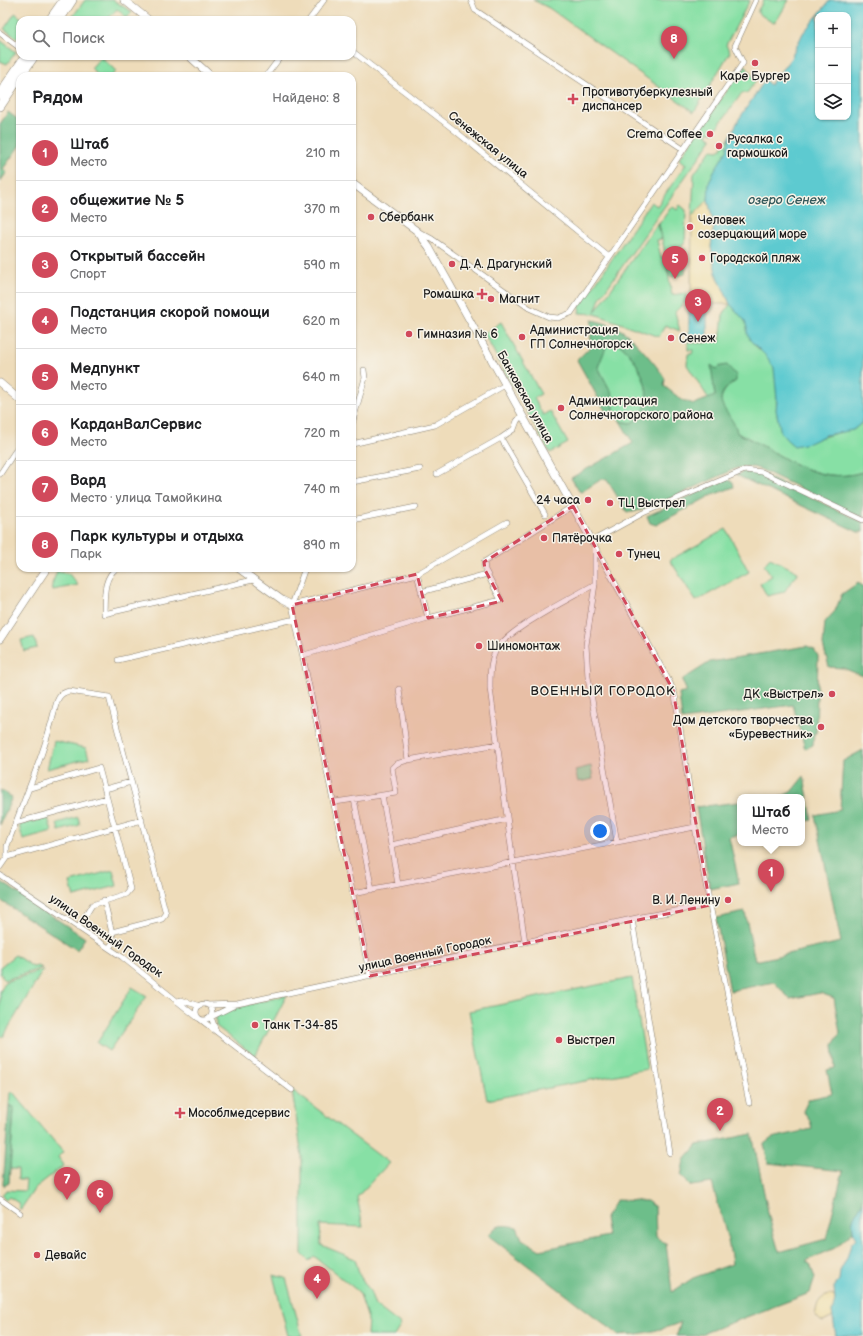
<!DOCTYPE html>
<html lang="ru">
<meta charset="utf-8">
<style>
body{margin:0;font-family:"Balsamiq Sans",sans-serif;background:#f6f6f6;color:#202124}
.controls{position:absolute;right:12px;top:12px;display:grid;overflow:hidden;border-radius:8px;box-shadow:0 1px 3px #0004}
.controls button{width:36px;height:36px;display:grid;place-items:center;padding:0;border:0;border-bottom:1px solid #e0e0e0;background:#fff;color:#202124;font:20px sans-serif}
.you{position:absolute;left:600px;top:831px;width:14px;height:14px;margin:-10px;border:3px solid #fff;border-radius:50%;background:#1a73e8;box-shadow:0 0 0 6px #1a73e833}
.badge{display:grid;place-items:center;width:26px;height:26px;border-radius:50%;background:#d1495b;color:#fff;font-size:13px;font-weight:700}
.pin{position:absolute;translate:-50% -33px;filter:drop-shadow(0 1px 2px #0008)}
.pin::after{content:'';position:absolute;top:21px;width:14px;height:12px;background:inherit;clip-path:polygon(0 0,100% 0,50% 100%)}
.popup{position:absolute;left:737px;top:794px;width:68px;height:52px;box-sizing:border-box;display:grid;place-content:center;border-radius:8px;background:#fff;filter:drop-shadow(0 1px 3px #0005);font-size:13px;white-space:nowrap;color:#757577}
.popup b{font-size:15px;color:#202124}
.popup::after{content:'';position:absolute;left:50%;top:100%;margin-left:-8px;border:8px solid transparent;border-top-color:#fff}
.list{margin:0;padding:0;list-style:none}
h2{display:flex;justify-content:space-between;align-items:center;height:52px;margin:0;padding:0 16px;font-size:17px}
h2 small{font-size:13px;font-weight:400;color:#757577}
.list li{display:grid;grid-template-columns:26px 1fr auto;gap:12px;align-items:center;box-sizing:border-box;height:56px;padding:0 16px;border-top:1px solid #e0e0e0}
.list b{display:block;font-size:15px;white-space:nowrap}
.list p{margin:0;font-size:13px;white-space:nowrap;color:#757577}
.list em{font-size:13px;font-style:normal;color:#757577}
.icon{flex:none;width:22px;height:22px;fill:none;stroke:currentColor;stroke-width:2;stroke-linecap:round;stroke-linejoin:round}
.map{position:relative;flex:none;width:863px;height:1336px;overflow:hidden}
.search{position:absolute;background:#fff;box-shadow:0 1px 3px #0004;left:16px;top:16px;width:340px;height:44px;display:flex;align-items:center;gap:10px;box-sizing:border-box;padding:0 14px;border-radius:12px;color:#757577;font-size:15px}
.panel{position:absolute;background:#fff;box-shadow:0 1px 3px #0004;left:16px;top:72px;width:340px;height:500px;border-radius:12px}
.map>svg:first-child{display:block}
.green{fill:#87e0a5;stroke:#527e60}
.forest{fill:#6dbe8a;stroke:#446d53}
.sand{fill:#eeda9e;stroke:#857b5d}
.water{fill:#5dcad0;stroke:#3c7376}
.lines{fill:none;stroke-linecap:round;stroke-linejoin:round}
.street-casing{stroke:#857c6b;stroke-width:6}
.secondary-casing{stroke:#857c6b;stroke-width:8}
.highway-casing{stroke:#857c6b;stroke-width:10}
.street{stroke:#fff;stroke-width:5}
.secondary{stroke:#fff;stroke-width:7}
.highway{stroke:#fff;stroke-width:9}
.marked{fill:#d1495b;fill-opacity:0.2;stroke:#d1495b;stroke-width:3;stroke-dasharray:8 5;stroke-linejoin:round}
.poi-dot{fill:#d1495b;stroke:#f7f3e8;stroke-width:1.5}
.labels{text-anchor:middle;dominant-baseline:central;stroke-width:3;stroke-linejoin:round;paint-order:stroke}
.poi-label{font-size:12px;fill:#1c1c1c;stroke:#f7f3e8;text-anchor:start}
.street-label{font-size:12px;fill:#1c1c1c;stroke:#f7f3e8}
.water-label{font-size:13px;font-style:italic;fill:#33595b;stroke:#f7f3e8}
.neighbourhood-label{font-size:13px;letter-spacing:1px;fill:#1c1c1c;stroke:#f7f3e8}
</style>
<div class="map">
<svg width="863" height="1336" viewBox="0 0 863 1336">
<rect width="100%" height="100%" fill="#f7f3e8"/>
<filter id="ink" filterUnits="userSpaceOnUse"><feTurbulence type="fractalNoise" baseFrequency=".025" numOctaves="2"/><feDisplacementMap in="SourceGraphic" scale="8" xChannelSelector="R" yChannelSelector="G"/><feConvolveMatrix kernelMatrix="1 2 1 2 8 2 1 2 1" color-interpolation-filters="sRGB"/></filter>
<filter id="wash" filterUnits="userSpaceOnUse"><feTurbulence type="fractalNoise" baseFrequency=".012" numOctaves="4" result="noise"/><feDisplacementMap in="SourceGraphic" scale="16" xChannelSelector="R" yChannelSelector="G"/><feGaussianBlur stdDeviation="0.9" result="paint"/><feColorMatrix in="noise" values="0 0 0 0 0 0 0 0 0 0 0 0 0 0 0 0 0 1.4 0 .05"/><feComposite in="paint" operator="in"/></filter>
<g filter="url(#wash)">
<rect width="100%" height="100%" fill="#eedcba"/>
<path class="green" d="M 85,0 L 113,0 L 132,12 L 127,18 L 117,9 L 107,20 L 70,20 Z
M 533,0 L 750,0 L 726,45 L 730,52 L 694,112 L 549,8 Z
M 764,0 L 789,0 L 777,20 L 773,23 L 758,13 L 758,10 Z
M 15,13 L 24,20 L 20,20 L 20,40 L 4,29 Z
M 0,40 L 16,52 L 7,64 L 0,61 Z
M 101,57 L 116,71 L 112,76 L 99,76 L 91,68 Z
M 745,65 L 756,81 L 747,93 L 742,93 L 713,133 L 709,131 L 707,135 L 712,139 L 600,298 L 595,312 L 658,223 L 661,239 L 657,240 L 661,258 L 665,257 L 672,295 L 686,293 L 686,301 L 675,312 L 680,331 L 665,325 L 659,337 L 595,314 L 579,313 L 580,306 L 651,202 L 657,206 L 686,164 L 679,159 Z
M 730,137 C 732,151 714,167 710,181 C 708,187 709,194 708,200 L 692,217 L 694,174 L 711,150 L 719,151 Z
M 680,205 L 686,210 L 685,244 L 682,244 L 681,249 L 685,250 L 685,274 L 670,277 L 659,224 L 672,206 L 677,210 Z
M 730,304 C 735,309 741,315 745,321 C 749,327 746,334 751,341 C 759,351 771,357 775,370 C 779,386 774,403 778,419 L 819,438 L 844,431 L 853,430 L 863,422 L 863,472 C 812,487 780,451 737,433 C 736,422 727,419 723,409 C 717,397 726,387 736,381 L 712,366 L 715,397 L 709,399 L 687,365 L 688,354 L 692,354 L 693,350 L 688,350 L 688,340 L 692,343 L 706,343 L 707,337 L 720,342 L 723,315 Z
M 501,322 L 541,394 L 534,398 L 543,415 L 550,411 L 568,443 L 550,453 L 484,334 Z
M 617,343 C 640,358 663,406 631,423 L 620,421 L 614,410 L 613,396 L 598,367 L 606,345 Z
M 726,529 L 749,572 L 696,601 L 670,560 Z
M 770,558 L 798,572 L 784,592 L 767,596 L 760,583 L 772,576 L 764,565 Z
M 57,571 L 69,574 L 78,585 L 53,590 L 52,584 Z
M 34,637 L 37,648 L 24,651 L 21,640 Z
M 54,741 L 86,748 L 89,758 L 47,769 Z
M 591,766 L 593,779 L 578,782 L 575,770 Z
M 78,817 L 80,825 L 59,831 L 57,823 Z
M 48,818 L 52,832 L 23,840 L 19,825 Z
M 113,870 L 117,886 L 74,897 L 70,882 Z
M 15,955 L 33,967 L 38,966 L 42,968 L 5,980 L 0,973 L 0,967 Z
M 43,970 L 3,1037 L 0,1035 L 0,992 L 5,982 Z
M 632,978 L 647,1069 L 487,1100 L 469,1011 Z
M 132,987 L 147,996 L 109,1051 L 97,1043 Z
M 287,995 L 255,1056 L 216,1026 L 216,1017 L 220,1012 Z
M 292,1090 L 389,1163 L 357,1197 L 363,1227 L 320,1225 L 321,1245 L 355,1259 L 360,1276 L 370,1291 L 375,1305 L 401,1325 L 394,1336 L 367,1336 L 368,1319 L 359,1292 L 314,1256 L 309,1261 L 302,1254 L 302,1157 Z
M 12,1091 L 63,1152 L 58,1157 L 64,1165 L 35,1188 L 21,1209 L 18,1208 L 20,1204 L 9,1197 L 6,1200 L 2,1195 L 6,1190 L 25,1191 L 26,1180 L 18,1180 L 18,1169 L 10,1169 L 14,1109 L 11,1106 L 9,1106 L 10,1093 Z
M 273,1275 L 286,1278 L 302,1336 L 288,1336 Z"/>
<path class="forest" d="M 8,112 L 20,121 L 20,145 L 3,169 L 7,172 L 0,182 L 0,124 Z
M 592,320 C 602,322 616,326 624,332 C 631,336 662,371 665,379 L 664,386 L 682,400 L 694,404 L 715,396 L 711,365 L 716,369 L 721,366 L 727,365 L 736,375 L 736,381 C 703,401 735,413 737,433 C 780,451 812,487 863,472 L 863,517 L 856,515 L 762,470 L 753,467 L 737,468 L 652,507 L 633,512 L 627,512 L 607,480 L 602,479 L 581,492 L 579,491 L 571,478 L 633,443 L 620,421 L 631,423 C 663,406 640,358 617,343 L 607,345 L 598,367 L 613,396 L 614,410 L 607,414 L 577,360 L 590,347 Z
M 743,472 L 754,472 L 763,475 L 863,522 L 863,532 L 858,532 L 736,475 Z
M 727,479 L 733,482 L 734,487 L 710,496 L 656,525 L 650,523 L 647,516 Z
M 858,583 L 863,586 L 863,676 L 843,668 L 829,667 L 823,645 L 825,622 L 835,611 L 842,594 Z
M 807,646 L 814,649 L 818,656 L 816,733 L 814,733 L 813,745 L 805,749 L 793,705 L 682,720 L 679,694 L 687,692 L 682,680 L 710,662 Z
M 863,750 L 863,1201 C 859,1211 851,1220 853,1232 L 835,1248 L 806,1261 L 810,1264 L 815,1278 L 810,1293 L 696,1336 L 676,1336 L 681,1322 C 671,1327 638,1336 627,1334 L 619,1335 L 489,1236 C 495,1223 505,1225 517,1227 L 522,1239 L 540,1250 L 608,1236 L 605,1218 L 616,1200 L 647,1201 L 655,1207 L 656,1237 L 666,1244 L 672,1292 L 693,1278 L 732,1264 C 729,1237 719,1210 712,1183 L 691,1186 L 681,1176 L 684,1160 L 697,1145 L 752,1134 L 769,1217 L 779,1252 L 826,1239 L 843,1171 L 768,1163 L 764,1144 L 772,1138 L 812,1129 L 810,1120 L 803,1111 L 809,1099 L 832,1094 L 827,1070 L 835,1068 L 833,1045 L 840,1033 L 834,998 L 820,993 L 790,999 L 774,982 L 730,991 L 716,918 L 745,912 L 755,961 L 841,942 L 815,815 L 840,810 L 843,761 Z
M 804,776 L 812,820 L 802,822 L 802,797 L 780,797 L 791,792 Z
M 0,790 L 12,797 L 0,825 Z
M 740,802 L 740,834 L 729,837 L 739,883 L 710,889 L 696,807 Z
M 0,881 L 85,938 L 77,950 L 0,900 Z
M 9,1106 L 13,1107 L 14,1109 L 9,1183 L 4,1186 L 3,1185 Z"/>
<path class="sand" d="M 708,200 L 714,225 L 711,247 L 716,273 L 730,304 L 703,304 L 691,299 L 692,217 Z
M 830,1295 L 834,1296 L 835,1301 L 833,1317 L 823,1322 L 815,1317 C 817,1305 817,1298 830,1295 Z"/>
<path class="water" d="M 830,0 L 863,0 L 863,422 L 853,430 L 826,435 L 809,443 L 794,446 L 787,440 L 781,433 L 776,410 L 777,400 L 774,368 L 767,357 L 750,340 L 747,334 L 747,328 L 745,321 L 730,304 L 716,273 L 711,247 L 714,225 L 708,200 L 709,183 L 714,171 L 727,150 L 730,137 L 739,119 L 765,80 L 770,85 L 791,58 L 803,33 L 818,15 L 818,117 L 848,117 L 848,15 L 818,15 Z
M 689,306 L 707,307 L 707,337 L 689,337 Z
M 863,1201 L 863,1336 L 836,1336 L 832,1312 L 835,1301 L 834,1287 L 839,1281 L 840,1271 L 847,1258 L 851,1244 L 856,1238 C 848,1220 855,1216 863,1201 Z"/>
</g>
<g filter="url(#ink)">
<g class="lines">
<g class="street-casing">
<path id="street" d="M 471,0 L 475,10 L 683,149
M 309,20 L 324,0
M 0,33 L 20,48
M 352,51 L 453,129 L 609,257
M 266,76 L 281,56
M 419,232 L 432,239 L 529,308 L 549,317 L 558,318 L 571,313 L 743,63 L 735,46 L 756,0
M 522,415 L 517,421 L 514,429 L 501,438 L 545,514
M 352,424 L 365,378 L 364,370
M 352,444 L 435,425 L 505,385
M 0,474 L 20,444
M 437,474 L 501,438
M 352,482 L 420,469
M 352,520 L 416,507
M 595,548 L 595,584 L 586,645 L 588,677 L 617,842
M 117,568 C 102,578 105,599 104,614 L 253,580
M 417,574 L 428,618
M 421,592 L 487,574
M 292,605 L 370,976
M 292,605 L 417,574 L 507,522
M 292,605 L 305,568
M 304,655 L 428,618 L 501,600 L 485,570 L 484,562 L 573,506
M 118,660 L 295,619
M 399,689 L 408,760
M 30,788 L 99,768 L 131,889 L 127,894 L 92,905 L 78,928
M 105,789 L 131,782
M 382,795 L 398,884
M 354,799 L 372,890
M 335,802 L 396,793 L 392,768 L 396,764 L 408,760 L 498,744
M 15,823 L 107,798
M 391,845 L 507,819
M 7,857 L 142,820
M 0,867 L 7,857 L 7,846 C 23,801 43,758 54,712 C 57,702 57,694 69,691 L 109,697 L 166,914 L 162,919 L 112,932
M 0,875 L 122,957 L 198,1018
M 353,893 L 695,827
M 104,900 L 114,941 L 109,948
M 632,919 L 670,1153
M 525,942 L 513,862 L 490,688 C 490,676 490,663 495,652 C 505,630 572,598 595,584
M 180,1000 L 200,1006
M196 1012a8 8 0 1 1 16 0a8 8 0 1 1-16 0Z
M 207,1005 L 237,1004 L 646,916 L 710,905
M 200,1019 L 292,1090
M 216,1031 L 211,1017 L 233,1006
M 749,1103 L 697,839 L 675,695 L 670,683 L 592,541 L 643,513 L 745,470 L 762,472 L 863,520
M 0,1199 L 20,1213"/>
</g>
<g class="secondary-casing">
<path id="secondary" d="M 124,0 L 149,20
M 189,56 L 211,76
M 352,183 L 417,231 L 429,247 L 592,541
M 0,383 L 20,400
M 238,568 L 282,600 L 292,605
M 0,639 L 47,568"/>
</g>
<g class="highway-casing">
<path id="highway" d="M 50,20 L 64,0
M 59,20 L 72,0
M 20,76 L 34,56
M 0,94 L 26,56
M 0,106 L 20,76"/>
</g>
<use href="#street" class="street"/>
<use href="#secondary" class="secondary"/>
<use href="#highway" class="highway"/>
</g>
</g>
<path class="marked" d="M 573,506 L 673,690 L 710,905 L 370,976 L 292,605 L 417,574 L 428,618 L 502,601 L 485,570 L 484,562 Z"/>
<g class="poi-dot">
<circle cx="755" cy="63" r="4"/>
<path d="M571 93h4v4h4v4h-4v4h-4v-4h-4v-4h4z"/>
<circle cx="710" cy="134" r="4"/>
<circle cx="719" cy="146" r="4"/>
<circle cx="371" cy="217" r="4"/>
<circle cx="690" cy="227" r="4"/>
<circle cx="702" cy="258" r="4"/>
<circle cx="452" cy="264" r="4"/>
<path d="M480 288h4v4h4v4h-4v4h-4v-4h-4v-4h4z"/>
<circle cx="491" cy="299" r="4"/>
<circle cx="409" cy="334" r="4"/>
<circle cx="522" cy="337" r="4"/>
<circle cx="671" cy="338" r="4"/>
<circle cx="561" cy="408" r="4"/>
<circle cx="588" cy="500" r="4"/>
<circle cx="610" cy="503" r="4"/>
<circle cx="544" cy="538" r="4"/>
<circle cx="619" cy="554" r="4"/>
<circle cx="479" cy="646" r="4"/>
<circle cx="832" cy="694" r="4"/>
<circle cx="821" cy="727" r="4"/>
<circle cx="728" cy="900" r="4"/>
<circle cx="255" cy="1025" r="4"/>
<circle cx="559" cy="1040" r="4"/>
<path d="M178 1107h4v4h4v4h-4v4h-4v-4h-4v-4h4z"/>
<circle cx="37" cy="1255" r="4"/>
</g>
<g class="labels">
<g class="poi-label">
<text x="755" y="76" text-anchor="middle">Каре Бургер</text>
<text x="582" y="92">Противотуберкулезный<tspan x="582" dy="14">диспансер</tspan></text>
<text x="702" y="134" text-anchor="end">Crema Coffee</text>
<text x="727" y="139">Русалка с<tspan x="727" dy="14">гармошкой</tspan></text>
<text x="379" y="217">Сбербанк</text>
<text x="698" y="220">Человек<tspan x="698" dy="14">созерцающий море</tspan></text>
<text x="710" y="258">Городской пляж</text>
<text x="460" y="264">Д. А. Драгунский</text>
<text x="474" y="294" text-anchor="end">Ромашка</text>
<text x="499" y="299">Магнит</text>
<text x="530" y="330">Администрация<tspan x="530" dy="14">ГП Солнечногорск</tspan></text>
<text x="417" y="334">Гимназия № 6</text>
<text x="679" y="338">Сенеж</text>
<text x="569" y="401">Администрация<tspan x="569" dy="14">Солнечногорского района</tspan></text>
<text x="580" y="500" text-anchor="end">24 часа</text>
<text x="618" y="503">ТЦ Выстрел</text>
<text x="552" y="538">Пятёрочка</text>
<text x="627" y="554">Тунец</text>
<text x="487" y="646">Шиномонтаж</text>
<text x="824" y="694" text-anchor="end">ДК «Выстрел»</text>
<text x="813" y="720" text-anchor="end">Дом детского творчества<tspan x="813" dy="14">«Буревестник»</tspan></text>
<text x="720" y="900" text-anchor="end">В. И. Ленину</text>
<text x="263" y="1025">Танк Т-34-85</text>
<text x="567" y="1040">Выстрел</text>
<text x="188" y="1113">Мособлмедсервис</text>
<text x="45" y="1255">Девайс</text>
</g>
<g class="street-label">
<text transform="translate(488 145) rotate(39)">Сенежская улица</text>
<text transform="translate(525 397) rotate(61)">Банковская улица</text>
<text transform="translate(106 936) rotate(35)">улица Военный Городок</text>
<text transform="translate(425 954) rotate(-12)">улица Военный Городок</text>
</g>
<g class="water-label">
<text x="787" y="200">озеро Сенеж</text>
</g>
<g class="neighbourhood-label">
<text x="603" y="691">ВОЕННЫЙ ГОРОДОК</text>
</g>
</g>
</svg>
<div class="controls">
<button>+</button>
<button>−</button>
<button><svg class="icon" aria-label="layers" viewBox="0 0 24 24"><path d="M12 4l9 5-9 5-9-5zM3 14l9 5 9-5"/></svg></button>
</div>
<div class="you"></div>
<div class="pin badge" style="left:771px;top:892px">1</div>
<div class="popup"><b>Штаб</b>Место</div>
<div class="pin badge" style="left:720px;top:1131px">2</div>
<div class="pin badge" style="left:698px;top:322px">3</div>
<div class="pin badge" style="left:317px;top:1299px">4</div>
<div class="pin badge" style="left:675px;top:279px">5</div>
<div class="pin badge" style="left:100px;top:1213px">6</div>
<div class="pin badge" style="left:67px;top:1200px">7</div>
<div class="pin badge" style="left:674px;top:59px">8</div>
<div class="search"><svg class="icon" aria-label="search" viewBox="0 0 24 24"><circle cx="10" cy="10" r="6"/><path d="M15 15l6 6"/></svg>Поиск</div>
<section class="panel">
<h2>Рядом<small>Найдено: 8</small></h2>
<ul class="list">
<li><span class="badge">1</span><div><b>Штаб</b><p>Место</p></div><em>210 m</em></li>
<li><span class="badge">2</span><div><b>общежитие № 5</b><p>Место</p></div><em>370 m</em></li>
<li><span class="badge">3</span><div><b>Открытый бассейн</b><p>Спорт</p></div><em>590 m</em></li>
<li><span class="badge">4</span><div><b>Подстанция скорой помощи</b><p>Место</p></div><em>620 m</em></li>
<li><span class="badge">5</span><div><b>Медпункт</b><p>Место</p></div><em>640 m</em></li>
<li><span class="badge">6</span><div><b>КарданВалСервис</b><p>Место</p></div><em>720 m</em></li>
<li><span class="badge">7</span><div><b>Вард</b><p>Место · улица Тамойкина</p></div><em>740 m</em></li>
<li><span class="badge">8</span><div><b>Парк культуры и отдыха</b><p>Парк</p></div><em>890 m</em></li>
</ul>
</section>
</div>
